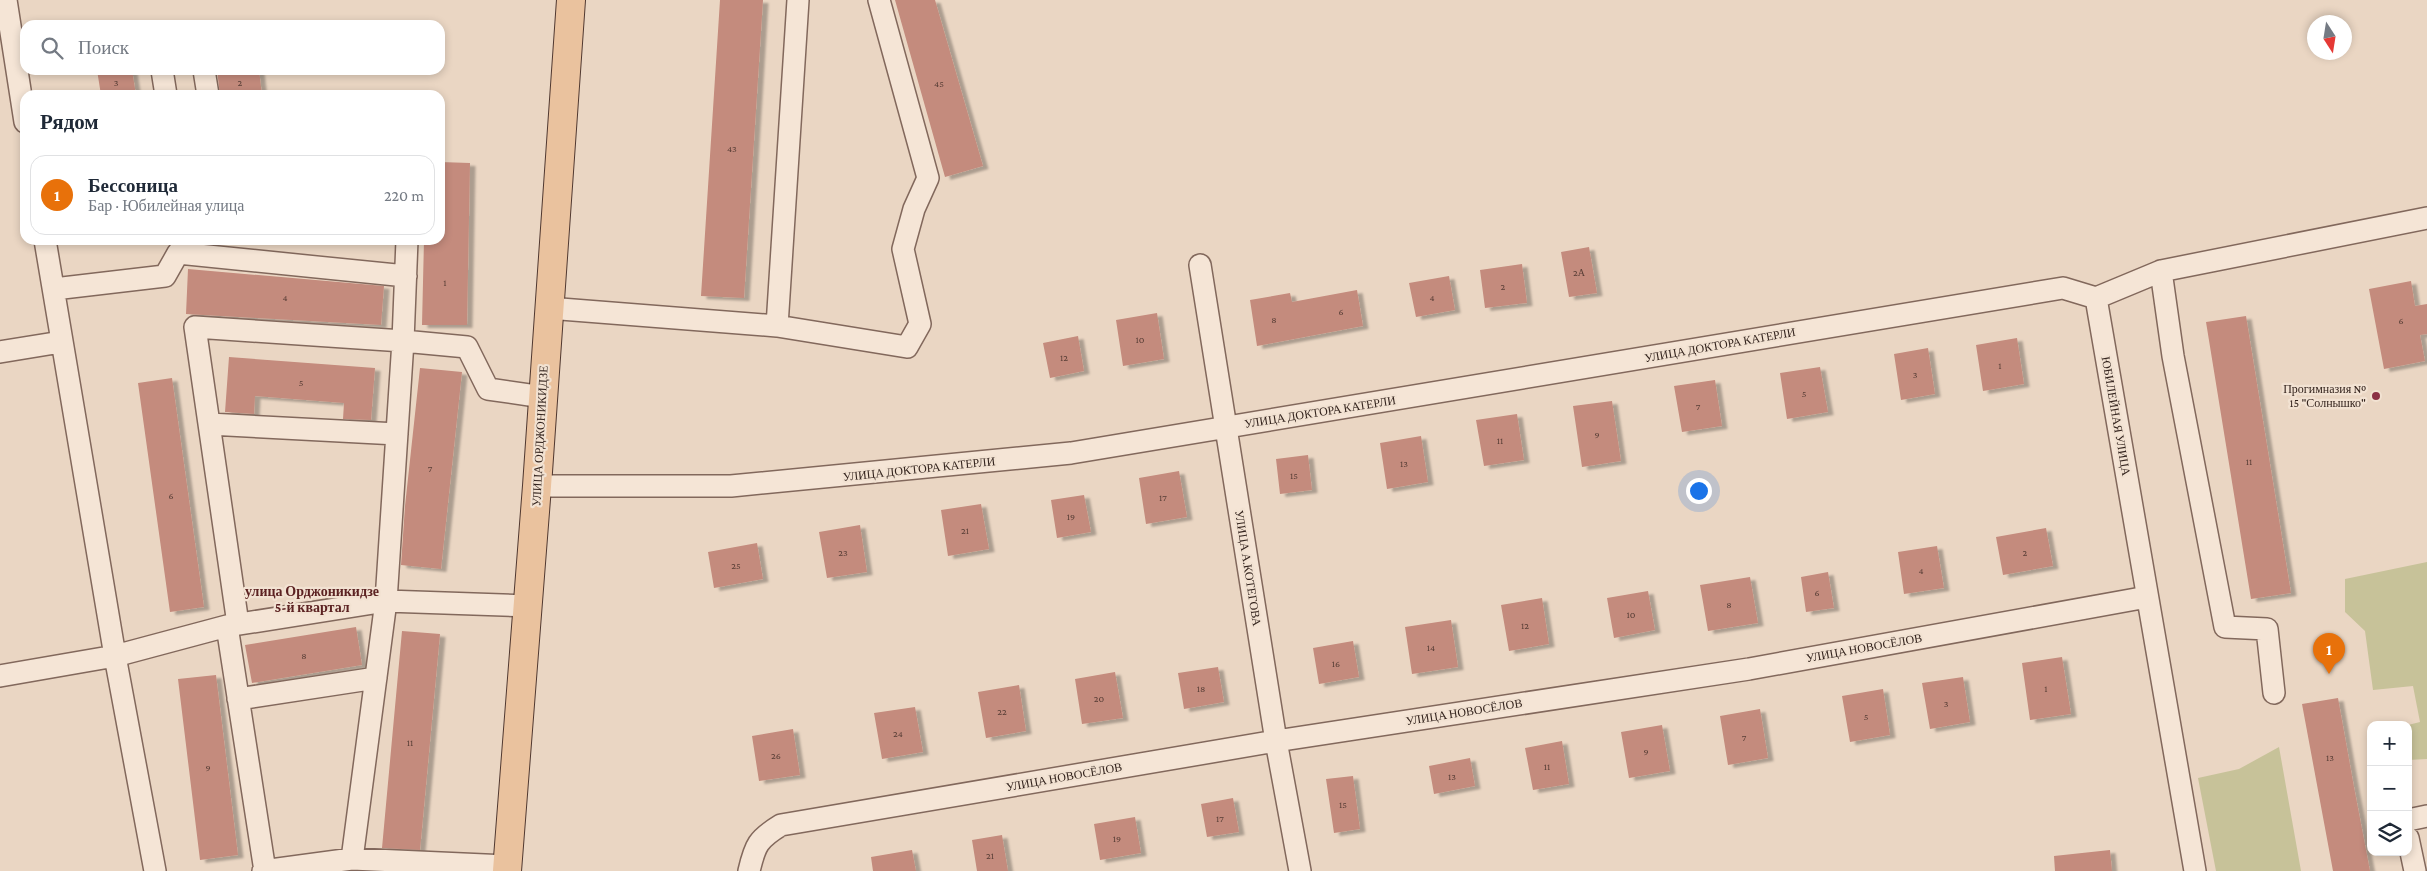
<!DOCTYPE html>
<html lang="ru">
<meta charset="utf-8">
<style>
body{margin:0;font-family:"Crimson Pro",serif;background:#f6f6f7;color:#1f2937}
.controls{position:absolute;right:15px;bottom:15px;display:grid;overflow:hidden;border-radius:10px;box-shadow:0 2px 8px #0003}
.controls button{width:45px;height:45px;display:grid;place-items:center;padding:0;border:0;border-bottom:1px solid #e0e1e3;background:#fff;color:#1f2937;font:25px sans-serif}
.compass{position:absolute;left:2307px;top:15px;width:45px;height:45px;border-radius:50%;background:#fff;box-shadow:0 2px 8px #0003;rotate:168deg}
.you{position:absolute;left:1698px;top:490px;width:18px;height:18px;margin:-12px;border:4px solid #fff;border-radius:50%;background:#1a73e8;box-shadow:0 0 0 8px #1a73e833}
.badge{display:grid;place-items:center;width:32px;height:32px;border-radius:50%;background:#b45309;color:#fff;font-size:16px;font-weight:700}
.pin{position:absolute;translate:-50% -41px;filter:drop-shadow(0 1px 2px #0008)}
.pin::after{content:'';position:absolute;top:26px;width:18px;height:15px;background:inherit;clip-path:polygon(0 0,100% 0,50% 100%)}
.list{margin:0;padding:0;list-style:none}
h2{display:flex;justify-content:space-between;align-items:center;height:65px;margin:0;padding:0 20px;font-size:21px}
h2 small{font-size:16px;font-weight:400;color:#747a83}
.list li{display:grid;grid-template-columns:32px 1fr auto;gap:15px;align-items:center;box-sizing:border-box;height:80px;margin:0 10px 10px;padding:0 10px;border:1px solid #e0e1e3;border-radius:15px}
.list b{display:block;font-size:19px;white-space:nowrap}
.list p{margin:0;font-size:16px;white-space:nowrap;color:#747a83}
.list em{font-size:16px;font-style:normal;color:#747a83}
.icon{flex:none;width:28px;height:28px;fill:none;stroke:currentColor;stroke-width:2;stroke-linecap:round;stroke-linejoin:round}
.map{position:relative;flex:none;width:2427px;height:871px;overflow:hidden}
.search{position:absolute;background:#fff;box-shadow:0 2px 8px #0003;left:20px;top:20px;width:425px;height:55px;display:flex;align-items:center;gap:12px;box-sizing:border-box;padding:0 18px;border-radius:15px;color:#747a83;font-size:19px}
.panel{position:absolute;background:#fff;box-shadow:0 2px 8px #0003;left:20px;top:90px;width:425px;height:155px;border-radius:15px}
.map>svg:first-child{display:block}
.green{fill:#c7c299}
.building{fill:#c48b7d;filter:url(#shadow)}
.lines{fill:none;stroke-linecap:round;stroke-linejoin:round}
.minor-casing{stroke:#82685c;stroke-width:24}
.major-casing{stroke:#503830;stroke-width:30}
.minor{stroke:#f5e5d6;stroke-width:21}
.major{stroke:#eac29e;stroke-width:28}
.poi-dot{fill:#8c3146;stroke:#f2e2d2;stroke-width:2}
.labels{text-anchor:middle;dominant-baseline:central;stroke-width:4.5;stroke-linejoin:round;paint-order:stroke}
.number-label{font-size:10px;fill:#583e36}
.street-label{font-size:12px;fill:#34241e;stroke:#f2e2d2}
.poi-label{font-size:12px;fill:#34241e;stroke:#f2e2d2;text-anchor:end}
.neighbourhood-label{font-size:14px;font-weight:bold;fill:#5c2222;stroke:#f2e2d2}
</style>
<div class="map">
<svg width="2427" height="871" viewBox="0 0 2427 871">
<defs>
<filter id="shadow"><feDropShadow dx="5.5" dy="3" stdDeviation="1" flood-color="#0004"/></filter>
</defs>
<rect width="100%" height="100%" fill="#ead6c3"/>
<path class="green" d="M 2427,562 L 2427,759 L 2408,760 L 2408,725 L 2420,722 L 2413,686 L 2373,690 L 2365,631 L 2345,612 L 2345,579 Z
M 2279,747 L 2301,871 L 2216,871 L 2198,778 L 2239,769 Z"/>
<path class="building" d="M 720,0 L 763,0 L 744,298 L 701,296 Z
M 895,0 L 935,0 L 983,166 L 945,177 Z
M 97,70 L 132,70 L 136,95 L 101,95 Z
M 217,70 L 259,70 L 262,95 L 220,95 Z
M 440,162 L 470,163 L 467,325 L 422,325 L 424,240 L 440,240 Z
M 1589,247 L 1597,293 L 1569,297 L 1561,252 Z
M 1522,264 L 1527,303 L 1485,308 L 1480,270 Z
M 188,269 L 384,286 L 381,325 L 186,314 Z
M 1449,276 L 1455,310 L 1416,317 L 1409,283 Z
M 2411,281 L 2415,306 L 2427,304 L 2427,334 L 2420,335 L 2425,361 L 2384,369 L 2369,289 Z
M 1357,290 L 1363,326 L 1257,346 L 1250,300 L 1290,293 L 1292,302 Z
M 1157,313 L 1164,359 L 1123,366 L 1116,320 Z
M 2246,316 L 2291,593 L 2251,599 L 2206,322 Z
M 1078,336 L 1084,371 L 1050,378 L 1043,343 Z
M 2017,338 L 2024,384 L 1983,391 L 1976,345 Z
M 1928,348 L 1935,394 L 1901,400 L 1894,354 Z
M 229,357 L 375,368 L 371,420 L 343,419 L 344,403 L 255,396 L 254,414 L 225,412 Z
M 1820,367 L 1828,412 L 1787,419 L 1780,373 Z
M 420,368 L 462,372 L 441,569 L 401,565 L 405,506 Z
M 172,378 L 204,607 L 170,612 L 138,383 Z
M 1715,380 L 1722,426 L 1682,432 L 1674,386 Z
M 1612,401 L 1621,461 L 1582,467 L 1573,406 Z
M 1517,414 L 1524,460 L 1484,466 L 1476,420 Z
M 1421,436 L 1428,482 L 1387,489 L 1380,443 Z
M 1308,455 L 1312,490 L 1280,494 L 1276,459 Z
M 1179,471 L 1187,517 L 1146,524 L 1139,478 Z
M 1084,495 L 1091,532 L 1057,538 L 1051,500 Z
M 981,504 L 989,549 L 948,556 L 941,510 Z
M 860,525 L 867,572 L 827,578 L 819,532 Z
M 2046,528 L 2053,566 L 2003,575 L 1996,537 Z
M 757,543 L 763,579 L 714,588 L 708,552 Z
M 1937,546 L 1944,588 L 1904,594 L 1898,552 Z
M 1828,572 L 1834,608 L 1806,612 L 1801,577 Z
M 1750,577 L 1758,623 L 1708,631 L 1700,585 Z
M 1648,591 L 1655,630 L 1614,638 L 1607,598 Z
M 1542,598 L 1549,644 L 1509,651 L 1501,605 Z
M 1451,620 L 1458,667 L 1412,674 L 1405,627 Z
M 356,627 L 362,665 L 252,683 L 245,645 Z
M 402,631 L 440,634 L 420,850 L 382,848 Z
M 1353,641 L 1359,677 L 1319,684 L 1313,648 Z
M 2062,657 L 2071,714 L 2030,720 L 2022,663 Z
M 1218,667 L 1224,702 L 1184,709 L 1178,673 Z
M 1115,672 L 1123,718 L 1082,724 L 1075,679 Z
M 216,675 L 238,855 L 200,860 L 178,679 Z
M 1963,677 L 1970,722 L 1930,729 L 1922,683 Z
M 1019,685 L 1026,731 L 986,738 L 978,692 Z
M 1883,689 L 1890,735 L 1850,742 L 1842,696 Z
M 2338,698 L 2354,787 L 2370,871 L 2333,871 L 2302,704 Z
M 915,707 L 923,752 L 882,759 L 874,713 Z
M 1760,709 L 1768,758 L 1728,765 L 1720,716 Z
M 1662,725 L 1670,771 L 1629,778 L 1621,732 Z
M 793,729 L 800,775 L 759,781 L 752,736 Z
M 1562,741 L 1569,784 L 1533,790 L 1525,748 Z
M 1470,758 L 1475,786 L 1434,794 L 1429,766 Z
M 1353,776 L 1360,829 L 1334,833 L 1326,779 Z
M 1233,798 L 1239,832 L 1207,837 L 1201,804 Z
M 1135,817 L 1141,853 L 1100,860 L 1094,824 Z
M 1002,835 L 1008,871 L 977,871 L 972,840 Z
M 912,850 L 916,871 L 873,871 L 871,857 Z
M 2110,850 L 2112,871 L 2055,871 L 2054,856 Z"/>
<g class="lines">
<g class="minor-casing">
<path id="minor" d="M 6,0 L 25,122
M 162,70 L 166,95
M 204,70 L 208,95
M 45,240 L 115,656 L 155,871
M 1200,265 L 1276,741 L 1300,871
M 2161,271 L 2173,356 L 2225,627 L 2267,629 L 2274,693
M 54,289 L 165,276 L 178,253 L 406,276
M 2096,298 L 2195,871
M 2096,298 L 2161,271 L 2427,218
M 548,308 L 777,326 L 907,347 L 920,324 L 903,249 L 914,209 L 928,178 L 879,0
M 777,326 L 798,0
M 0,352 L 61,342
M 209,424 L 397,434
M 537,486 L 731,486 L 1071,453 L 2063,288 L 2096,298
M 238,624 L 195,327 L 403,341 L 407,240
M 227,626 L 265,871
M 0,676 L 115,656 L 227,626 L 386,601 L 403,341 L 467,347 L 488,389 L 543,397
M 238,699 L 376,678
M 2408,820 L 2427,816
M 2408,838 L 2415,871
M 352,859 L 386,601 L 528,606
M 263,871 L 352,859 L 507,866
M 749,871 C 755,845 758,839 781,825 L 1276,741 L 1749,669 L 2147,597"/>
</g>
<g class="major-casing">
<path id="major" d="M 507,871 L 537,486 L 571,0"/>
</g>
<use href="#minor" class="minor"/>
<use href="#major" class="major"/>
</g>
<circle class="poi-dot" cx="2376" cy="396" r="5"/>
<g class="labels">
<g class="number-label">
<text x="116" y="82">3</text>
<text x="240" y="82">2</text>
<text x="939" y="83">45</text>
<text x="732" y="148">43</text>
<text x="1579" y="272">2А</text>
<text x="445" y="282">1</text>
<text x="1503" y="286">2</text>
<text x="285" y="297">4</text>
<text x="1432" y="297">4</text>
<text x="1341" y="311">6</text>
<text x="1274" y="319">8</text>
<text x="2401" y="320">6</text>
<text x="1140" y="339">10</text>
<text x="1064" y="357">12</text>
<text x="2000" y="365">1</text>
<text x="1915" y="374">3</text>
<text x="301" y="382">5</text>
<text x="1804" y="393">5</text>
<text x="1698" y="406">7</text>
<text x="1597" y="434">9</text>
<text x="1500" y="440">11</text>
<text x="2249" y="461">11</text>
<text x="1404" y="463">13</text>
<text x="430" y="468">7</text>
<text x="1294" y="475">15</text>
<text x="171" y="495">6</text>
<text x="1163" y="497">17</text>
<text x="1071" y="516">19</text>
<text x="965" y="530">21</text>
<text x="843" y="552">23</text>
<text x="2025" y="552">2</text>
<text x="736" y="565">25</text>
<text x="1921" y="570">4</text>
<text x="1817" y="592">6</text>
<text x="1729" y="604">8</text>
<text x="1631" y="614">10</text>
<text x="1525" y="625">12</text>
<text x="1431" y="647">14</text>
<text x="304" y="655">8</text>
<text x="1336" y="663">16</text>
<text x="1201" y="688">18</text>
<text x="2046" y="688">1</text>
<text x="1099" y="698">20</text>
<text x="1946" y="703">3</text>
<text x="1002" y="711">22</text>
<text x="1866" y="716">5</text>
<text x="898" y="733">24</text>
<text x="1744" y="737">7</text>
<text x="410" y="742">11</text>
<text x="1646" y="751">9</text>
<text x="776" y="755">26</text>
<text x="2330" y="757">13</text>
<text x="1547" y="766">11</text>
<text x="208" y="767">9</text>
<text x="1452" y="776">13</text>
<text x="1343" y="804">15</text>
<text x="1220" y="818">17</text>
<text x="1117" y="838">19</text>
<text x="990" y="855">21</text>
</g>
<g class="street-label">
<text transform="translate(1720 345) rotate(-10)">УЛИЦА ДОКТОРА КАТЕРЛИ</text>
<text transform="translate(1320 412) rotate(-9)">УЛИЦА ДОКТОРА КАТЕРЛИ</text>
<text transform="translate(2116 416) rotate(80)">ЮБИЛЕЙНАЯ УЛИЦА</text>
<text transform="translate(540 436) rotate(-87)">УЛИЦА ОРДЖОНИКИДЗЕ</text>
<text transform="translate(919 469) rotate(-6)">УЛИЦА ДОКТОРА КАТЕРЛИ</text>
<text transform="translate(1248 568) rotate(81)">УЛИЦА А.КОТЕГОВА</text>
<text transform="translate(1864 648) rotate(-10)">УЛИЦА НОВОСЁЛОВ</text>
<text transform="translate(1464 712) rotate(-9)">УЛИЦА НОВОСЁЛОВ</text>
<text transform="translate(1064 777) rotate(-10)">УЛИЦА НОВОСЁЛОВ</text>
</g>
<g class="poi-label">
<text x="2366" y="389">Прогимназия №<tspan x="2366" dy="14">15 "Солнышко"</tspan></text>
</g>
<g class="neighbourhood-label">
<text x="312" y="591">улица Орджоникидзе<tspan x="312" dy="16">5-й квартал</tspan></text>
</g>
</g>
</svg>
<div class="controls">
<button>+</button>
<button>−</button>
<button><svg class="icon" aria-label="layers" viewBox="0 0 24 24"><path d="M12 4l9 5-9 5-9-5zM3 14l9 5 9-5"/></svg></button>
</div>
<svg class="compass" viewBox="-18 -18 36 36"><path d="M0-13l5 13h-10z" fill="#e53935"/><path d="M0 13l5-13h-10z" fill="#747a83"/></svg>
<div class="you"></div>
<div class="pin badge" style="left:2329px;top:674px;background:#e8710a">1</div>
<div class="search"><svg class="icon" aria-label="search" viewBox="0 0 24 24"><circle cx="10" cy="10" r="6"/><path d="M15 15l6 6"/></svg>Поиск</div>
<section class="panel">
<h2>Рядом<small></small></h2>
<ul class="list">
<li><span class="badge" style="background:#e8710a">1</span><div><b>Бессоница</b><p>Бар · Юбилейная улица</p></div><em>220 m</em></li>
</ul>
</section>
</div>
